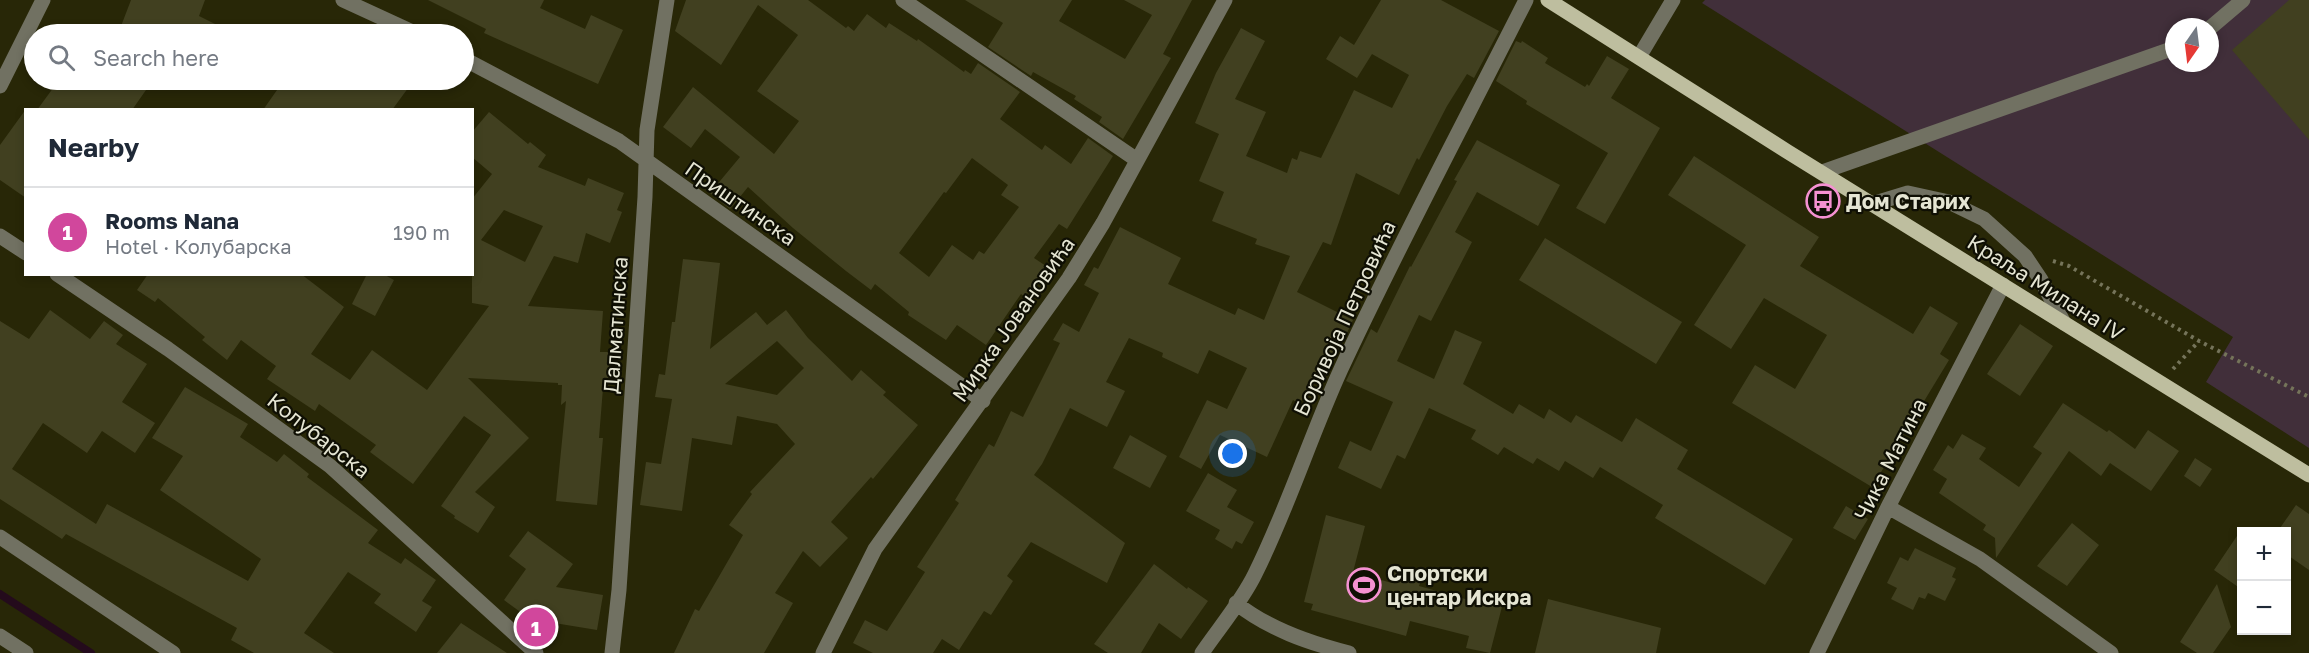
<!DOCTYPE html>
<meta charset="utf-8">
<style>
body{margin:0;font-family:"Golos Text",sans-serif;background:#f6f6f7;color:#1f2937}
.controls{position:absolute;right:18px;bottom:18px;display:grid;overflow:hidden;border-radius:0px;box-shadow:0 3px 9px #0003}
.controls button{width:54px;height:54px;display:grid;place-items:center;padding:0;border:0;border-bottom:2px solid #e0e1e3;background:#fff;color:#1f2937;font:30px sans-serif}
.compass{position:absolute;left:2165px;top:18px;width:54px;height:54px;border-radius:50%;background:#fff;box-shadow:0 3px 9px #0003;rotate:194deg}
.you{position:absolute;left:1233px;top:454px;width:21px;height:21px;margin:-15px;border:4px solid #fff;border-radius:50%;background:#1a73e8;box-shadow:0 0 0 9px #1a73e833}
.badge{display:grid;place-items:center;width:39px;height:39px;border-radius:50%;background:#7f587d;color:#fff;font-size:20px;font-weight:700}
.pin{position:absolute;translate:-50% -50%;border:3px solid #fff;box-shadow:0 2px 6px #0006}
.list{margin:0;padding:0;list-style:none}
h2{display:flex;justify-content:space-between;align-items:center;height:78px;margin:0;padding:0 24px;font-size:26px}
h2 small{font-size:20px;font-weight:400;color:#747a83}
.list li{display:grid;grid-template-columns:39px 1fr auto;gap:18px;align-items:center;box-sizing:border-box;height:90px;padding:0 24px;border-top:2px solid #e0e1e3}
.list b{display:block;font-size:22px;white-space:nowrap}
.list p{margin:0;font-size:20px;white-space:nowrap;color:#747a83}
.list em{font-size:20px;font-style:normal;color:#747a83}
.icon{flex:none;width:33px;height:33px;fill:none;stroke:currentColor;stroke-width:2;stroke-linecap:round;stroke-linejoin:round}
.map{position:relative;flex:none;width:2309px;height:653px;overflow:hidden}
.search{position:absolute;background:#fff;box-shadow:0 3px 9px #0003;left:24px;top:24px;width:450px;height:66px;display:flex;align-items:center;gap:15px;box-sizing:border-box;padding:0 21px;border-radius:33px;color:#747a83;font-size:22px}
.panel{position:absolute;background:#fff;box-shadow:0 3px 9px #0003;left:24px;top:108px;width:450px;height:168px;border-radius:0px}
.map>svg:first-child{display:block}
.green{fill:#412f3a;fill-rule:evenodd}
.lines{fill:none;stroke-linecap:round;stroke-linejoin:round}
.stream{stroke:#240b1c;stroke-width:8}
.building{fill:#414020;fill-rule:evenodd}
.path{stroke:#75745a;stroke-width:4;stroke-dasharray:3 4.5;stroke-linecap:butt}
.minor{stroke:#717162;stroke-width:15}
.major{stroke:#bebe9f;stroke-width:15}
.labels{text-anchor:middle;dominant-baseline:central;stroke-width:4.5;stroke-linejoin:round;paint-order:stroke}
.poi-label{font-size:21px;font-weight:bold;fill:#e5e5d3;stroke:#0f0f04;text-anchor:start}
.street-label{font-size:21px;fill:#e5e5d3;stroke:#0f0f04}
</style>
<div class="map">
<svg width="2309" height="653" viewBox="0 0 2309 653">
<rect width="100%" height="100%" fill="#282707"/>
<path class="green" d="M 1705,0 L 2309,0 L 2309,448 L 2206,382 L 2233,337 L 1702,3 ZM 2174,27 L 2210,27 L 2210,63 L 2174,63 Z"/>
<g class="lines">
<path class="stream" d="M 0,594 L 91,653"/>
</g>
<path class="building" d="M 131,0 L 205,0 L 199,16 L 235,34 L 118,34 Z
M 428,0 L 544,0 L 540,8 L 585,29 L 591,15 L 623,30 L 598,84 L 484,33 L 486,29 Z
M 686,0 L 808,0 L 846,28 L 848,26 L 854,31 L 867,14 L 886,28 L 889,23 L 917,41 L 918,39 L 964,72 L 965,70 L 971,74 L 978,63 L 1020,92 L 1000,119 L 1042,150 L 1045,145 L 1071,164 L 1088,138 L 1113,156 L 1067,229 L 1059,224 L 1034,258 L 1046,266 L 1025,297 L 1021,294 L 986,345 L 957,325 L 946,340 L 908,315 L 909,312 L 875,284 L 871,290 L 846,271 L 793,228 L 748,187 L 730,209 L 710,193 L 740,157 L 705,129 L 691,148 L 663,127 L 693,87 L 774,154 L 799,121 L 757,91 L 798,35 L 758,5 L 721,65 L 675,31 ZM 972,158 L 1008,185 L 1001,195 L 1019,207 L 984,254 L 979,251 L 973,260 L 952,245 L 929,277 L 899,253 L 944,192 L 946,193 Z
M 965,0 L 1072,0 L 1059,21 L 1125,59 L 1152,15 L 1124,0 L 1192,0 L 1163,54 L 1171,58 L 1123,139 L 1099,122 L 1102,117 L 1074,99 L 1076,96 L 1033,72 L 1031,76 L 988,47 L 1003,23 Z
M 1381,0 L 1441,0 L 1499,31 L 1474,78 L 1467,74 L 1447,106 L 1419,160 L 1417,158 L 1399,195 L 1356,173 L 1331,245 L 1323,242 L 1297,292 L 1353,320 L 1328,373 L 1318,368 L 1300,404 L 1293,400 L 1267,457 L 1220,435 L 1201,469 L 1179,457 L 1207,400 L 1227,409 L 1247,368 L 1209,350 L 1198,374 L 1162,357 L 1163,353 L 1129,338 L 1106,382 L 1125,391 L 1107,427 L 1070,408 L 1042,464 L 1034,475 L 1125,543 L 1107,583 L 1031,542 L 1007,576 L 1013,581 L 991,615 L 984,611 L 959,650 L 942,639 L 933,653 L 873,653 L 853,643 L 865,620 L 887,631 L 925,572 L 917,567 L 959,503 L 955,500 L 989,444 L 994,447 L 1011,411 L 1023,417 L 1060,343 L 1053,340 L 1063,323 L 1079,332 L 1099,293 L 1084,285 L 1094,267 L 1098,269 L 1120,227 L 1181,258 L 1168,284 L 1235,315 L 1238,308 L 1264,320 L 1290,256 L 1255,244 L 1257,239 L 1212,221 L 1224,192 L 1199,181 L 1219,134 L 1195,123 L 1216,73 L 1241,28 L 1265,41 L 1235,99 L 1266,112 L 1246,156 L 1287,173 L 1292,158 L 1297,160 L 1300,151 L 1321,158 L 1354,90 L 1392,108 L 1409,75 L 1372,54 L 1357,78 L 1326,59 L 1340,36 L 1354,45 Z
M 2289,0 L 2309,0 L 2309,140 L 2232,50 Z
M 1516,41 L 1521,43 L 1522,41 L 1548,58 L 1545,63 L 1585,87 L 1587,84 L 1589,86 L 1607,56 L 1629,69 L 1611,98 L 1660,128 L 1605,224 L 1576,208 L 1608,153 L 1526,104 L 1527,101 L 1496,81 Z
M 59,80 L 153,80 L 132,110 L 37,110 Z
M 284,80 L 414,80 L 392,110 L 263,110 Z
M 26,109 L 26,198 L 0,180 L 0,145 Z
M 489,112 L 528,144 L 530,142 L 546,155 L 538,167 L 585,186 L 588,178 L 624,193 L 617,210 L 622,212 L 610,243 L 586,233 L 578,263 L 554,256 L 528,306 L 603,311 L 600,352 L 610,352 L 608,388 L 603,388 L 599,438 L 603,438 L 597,505 L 556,501 L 566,401 L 561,405 L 562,385 L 558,385 L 558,383 L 468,378 L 529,438 L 475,492 L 495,507 L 478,533 L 454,518 L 455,516 L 441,506 L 491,435 L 464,416 L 413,484 L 370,452 L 376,445 L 319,404 L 315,411 L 267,379 L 276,366 L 241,340 L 227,360 L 202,340 L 205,337 L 158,298 L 155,302 L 137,290 L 148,274 L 301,274 L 344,307 L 311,354 L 350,380 L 372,350 L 427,390 L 489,306 L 472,303 L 472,199 L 492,174 L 472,157 L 472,132 ZM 504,210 L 543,226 L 525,262 L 481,240 Z
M 1477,140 L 1560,185 L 1538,226 L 1477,192 L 1455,232 L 1472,242 L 1431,321 L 1419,315 L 1397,361 L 1434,379 L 1455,330 L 1482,342 L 1463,384 L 1513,414 L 1519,404 L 1544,419 L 1549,409 L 1571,423 L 1576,415 L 1622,442 L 1636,418 L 1688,450 L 1677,469 L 1793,539 L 1765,585 L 1655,518 L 1663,505 L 1600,467 L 1593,478 L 1565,461 L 1559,471 L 1537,458 L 1533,464 L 1504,447 L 1498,455 L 1471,439 L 1476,430 L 1429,408 L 1405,459 L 1397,455 L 1381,489 L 1338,468 L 1350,441 L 1371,451 L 1393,402 L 1346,381 L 1371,329 L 1377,333 L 1410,266 L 1411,267 L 1457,181 L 1454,180 Z
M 1694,156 L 1819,237 L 1800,266 L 1913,334 L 1930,306 L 1958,323 L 1940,354 L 1949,360 L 1872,487 L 1732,403 L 1755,365 L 1795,389 L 1827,335 L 1764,298 L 1731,349 L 1694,325 L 1746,245 L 1668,195 Z
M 1545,238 L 1682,322 L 1656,364 L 1519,280 Z
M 683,259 L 720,263 L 710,349 L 756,312 L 767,325 L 786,310 L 808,338 L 852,381 L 861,370 L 886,392 L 883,395 L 918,425 L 873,479 L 871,477 L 831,522 L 848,538 L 820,567 L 803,551 L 775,593 L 793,603 L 764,653 L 674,653 L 695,609 L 699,611 L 743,535 L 729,525 L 752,494 L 750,492 L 795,444 L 777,424 L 737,416 L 732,445 L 692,438 L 682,511 L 640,505 L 646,462 L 661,464 L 672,399 L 655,397 L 659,374 L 665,375 L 672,322 L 675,322 ZM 777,341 L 804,368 L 777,395 L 725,384 Z
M 367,274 L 383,274 L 394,280 L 375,316 L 352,304 Z
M 50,310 L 90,339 L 104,321 L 123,335 L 116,344 L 147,364 L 122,402 L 155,423 L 135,453 L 102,431 L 87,453 L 43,423 L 12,469 L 96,524 L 107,504 L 248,581 L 261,559 L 160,490 L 183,456 L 152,438 L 185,387 L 248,424 L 240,437 L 277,462 L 284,454 L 309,474 L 307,477 L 378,530 L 368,543 L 401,564 L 405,558 L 436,580 L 422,601 L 432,607 L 416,632 L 374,603 L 381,594 L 348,572 L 304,633 L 334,653 L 254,653 L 231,640 L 237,628 L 66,534 L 62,539 L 0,499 L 0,321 L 29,339 Z
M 2020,324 L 2053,346 L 2020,396 L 1987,374 Z
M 2063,403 L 2107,432 L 2109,430 L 2135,449 L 2148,430 L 2179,451 L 2151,491 L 2110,463 L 2101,476 L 2069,451 L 1996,558 L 1995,538 L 1983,530 L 1986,525 L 1939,493 L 1947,479 L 1933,470 L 1948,445 L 1953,449 L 1962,434 L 1986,448 L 1979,459 L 2019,487 L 2042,453 L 2033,447 Z
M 1130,435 L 1167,456 L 1150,488 L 1113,468 Z
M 2195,458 L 2212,469 L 2200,487 L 2184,476 Z
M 1208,473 L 1237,490 L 1227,507 L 1254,522 L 1242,544 L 1236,541 L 1232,549 L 1215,539 L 1220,530 L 1186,511 Z
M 2296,505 L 2309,514 L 2309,570 L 2286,554 L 2286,531 L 2278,531 Z
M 1846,506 L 1868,519 L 1855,540 L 1833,528 Z
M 1326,515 L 1365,526 L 1353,572 L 1392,583 L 1395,570 L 1422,577 L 1419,586 L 1476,602 L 1479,592 L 1504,599 L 1490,653 L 1466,648 L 1469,636 L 1410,621 L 1406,636 L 1311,610 L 1313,604 L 1304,602 Z
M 2072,523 L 2099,545 L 2067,586 L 2037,566 Z
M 2241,530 L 2241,589 L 2214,570 Z
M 528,531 L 573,564 L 556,587 L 603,595 L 597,630 L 530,619 L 504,600 L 526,569 L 509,556 Z
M 1915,548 L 1956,568 L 1952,577 L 1956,579 L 1945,601 L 1928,593 L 1925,599 L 1919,597 L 1913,610 L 1891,599 L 1897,588 L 1887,583 L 1900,557 L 1908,561 Z
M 1154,564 L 1187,589 L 1188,587 L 1208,601 L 1181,639 L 1159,623 L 1141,653 L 1108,653 L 1094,644 Z
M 2217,584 L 2231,627 L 2213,653 L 2197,653 L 2180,642 Z
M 1548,599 L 1661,628 L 1656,653 L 1535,653 Z
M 461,623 L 507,653 L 437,653 Z"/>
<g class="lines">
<path class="path" d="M 2053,261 L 2069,266 L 2199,341 L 2309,397
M 2173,369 L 2199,341"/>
<path class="minor" d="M 343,0 L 417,34
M 903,0 L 1137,160
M 2210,28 L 2243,0
M 1639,57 L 1673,0
M 464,59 L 619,141 L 983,401
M 0,86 L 43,0
M 1822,172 L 2174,48
M 1872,204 L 1908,193 L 1949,202 L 1984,219 L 2025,256 L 2041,280 L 2064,323
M 0,236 L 26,253
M 57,274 L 168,349 L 330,466 L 536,653
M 1888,507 L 1980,559 L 2111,653
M 0,537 L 173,653
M 1236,603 C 1268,629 1309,643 1349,653
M 0,636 L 26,653
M 612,653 L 619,590 L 645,197 L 647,130 L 667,0
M 823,653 L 875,549 L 1069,278 L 1103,223 L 1225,0
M 1202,653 C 1219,628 1242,601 1255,574 C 1288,508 1310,437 1341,369 C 1399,244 1464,123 1526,0
M 1817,653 L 1888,507 L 2003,285"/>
<path class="major" d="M 1548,0 L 1788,152 L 2309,475"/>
</g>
<defs>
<g id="bus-ring" transform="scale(1.725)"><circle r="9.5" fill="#0f0f04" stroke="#f591d2" stroke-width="1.5"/><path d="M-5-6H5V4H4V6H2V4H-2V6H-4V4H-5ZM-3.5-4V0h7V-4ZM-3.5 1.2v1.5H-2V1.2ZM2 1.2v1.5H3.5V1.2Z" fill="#f591d2"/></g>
<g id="stadium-ring" transform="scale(1.725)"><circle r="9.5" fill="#0f0f04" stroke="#f591d2" stroke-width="1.5"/><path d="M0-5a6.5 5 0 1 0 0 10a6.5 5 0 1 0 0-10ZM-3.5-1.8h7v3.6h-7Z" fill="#f591d2"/></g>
</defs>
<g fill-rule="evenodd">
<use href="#bus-ring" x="1823" y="201"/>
<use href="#stadium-ring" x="1364" y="585"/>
</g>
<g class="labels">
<g class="poi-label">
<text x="1846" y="201">Дом Старих</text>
<text x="1387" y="573">Спортски<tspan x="1387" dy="24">центар Искра</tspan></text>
</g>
<g class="street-label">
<text transform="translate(741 203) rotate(35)">Приштинска</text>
<text transform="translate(2046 287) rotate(32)">Краља Милана IV</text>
<text transform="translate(1344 318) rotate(-65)">Боривоја Петровића</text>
<text transform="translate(1013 319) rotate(-55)">Мирка Јовановића</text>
<text transform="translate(615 325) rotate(-86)">Далматинска</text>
<text transform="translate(319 435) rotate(38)">Колубарска</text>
<text transform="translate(1890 459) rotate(-63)">Чика Матина</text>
</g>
</g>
</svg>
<div class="controls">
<button>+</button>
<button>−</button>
</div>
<svg class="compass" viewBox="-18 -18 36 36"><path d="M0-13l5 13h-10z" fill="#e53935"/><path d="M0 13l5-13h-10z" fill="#747a83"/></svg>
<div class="you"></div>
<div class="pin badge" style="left:536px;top:627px;background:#d1479c">1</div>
<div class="search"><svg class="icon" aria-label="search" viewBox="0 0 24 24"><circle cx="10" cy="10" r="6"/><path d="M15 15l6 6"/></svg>Search here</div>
<section class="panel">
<h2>Nearby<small></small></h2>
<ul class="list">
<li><span class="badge" style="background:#d1479c">1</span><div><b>Rooms Nana</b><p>Hotel · Колубарска</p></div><em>190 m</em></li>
</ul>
</section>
</div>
